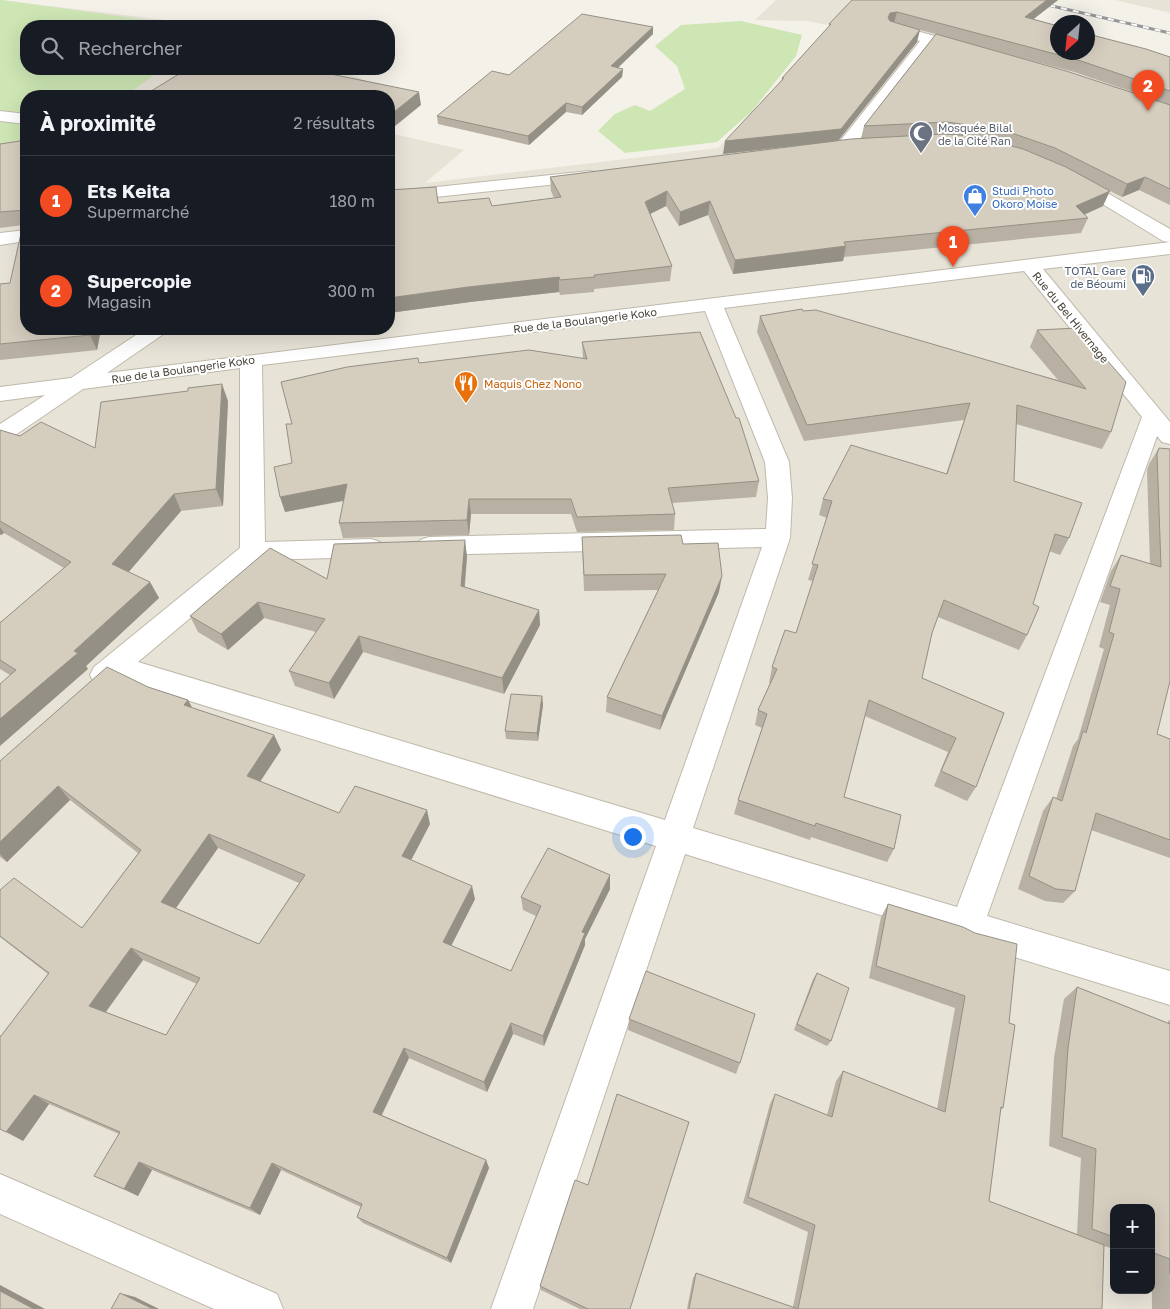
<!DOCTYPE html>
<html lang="fr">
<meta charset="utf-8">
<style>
body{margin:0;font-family:"Golos Text",sans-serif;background:#20242c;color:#f1f3f6}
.controls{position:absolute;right:15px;bottom:15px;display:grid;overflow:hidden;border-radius:10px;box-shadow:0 5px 20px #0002}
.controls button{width:45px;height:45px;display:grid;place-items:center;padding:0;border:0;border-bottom:1px solid #363941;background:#171b24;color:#f1f3f6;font:25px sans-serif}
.compass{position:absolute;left:1050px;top:15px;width:45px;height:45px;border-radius:50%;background:#171b24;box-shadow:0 5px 20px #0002;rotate:207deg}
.you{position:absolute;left:632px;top:836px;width:18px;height:18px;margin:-12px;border:4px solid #fff;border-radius:50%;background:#1a73e8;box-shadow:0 0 0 8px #1a73e833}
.badge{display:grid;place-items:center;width:32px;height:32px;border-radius:50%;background:#f24a21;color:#fff;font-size:16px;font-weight:700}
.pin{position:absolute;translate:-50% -41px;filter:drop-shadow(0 1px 2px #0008)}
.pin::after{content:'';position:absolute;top:26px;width:18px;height:15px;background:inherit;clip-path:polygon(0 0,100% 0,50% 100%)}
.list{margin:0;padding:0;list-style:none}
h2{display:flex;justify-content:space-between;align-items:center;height:65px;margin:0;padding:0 20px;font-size:21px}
h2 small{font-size:16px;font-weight:400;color:#9ea1a6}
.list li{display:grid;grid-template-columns:32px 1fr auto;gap:15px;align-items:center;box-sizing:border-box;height:90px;padding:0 20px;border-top:1px solid #363941}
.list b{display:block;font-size:19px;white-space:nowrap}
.list p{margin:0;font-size:16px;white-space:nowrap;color:#9ea1a6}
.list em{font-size:16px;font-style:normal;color:#9ea1a6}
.icon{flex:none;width:28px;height:28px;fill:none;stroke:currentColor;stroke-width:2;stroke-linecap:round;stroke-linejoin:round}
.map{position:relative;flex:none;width:1170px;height:1309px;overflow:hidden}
.search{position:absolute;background:#171b24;box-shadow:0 5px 20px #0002;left:20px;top:20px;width:375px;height:55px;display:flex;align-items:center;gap:12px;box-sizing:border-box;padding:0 18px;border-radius:20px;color:#9ea1a6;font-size:19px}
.panel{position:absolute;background:#171b24;box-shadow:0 5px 20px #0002;left:20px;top:90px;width:375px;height:245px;border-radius:20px}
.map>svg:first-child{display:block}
.residential{fill:#e7e3d7;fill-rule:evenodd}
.green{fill:#cde6b3}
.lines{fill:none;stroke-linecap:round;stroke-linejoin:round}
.minor-casing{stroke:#bfb9ab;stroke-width:2}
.minor{fill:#fff;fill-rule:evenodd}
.rail-casing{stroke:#979797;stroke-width:3}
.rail{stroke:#fff;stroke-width:2;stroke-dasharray:6;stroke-linecap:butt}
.wall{fill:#b7b0a3;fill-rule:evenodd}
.shaded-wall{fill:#959085}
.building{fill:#d5cdbe;stroke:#959085;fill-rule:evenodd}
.labels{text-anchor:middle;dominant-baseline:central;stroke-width:4;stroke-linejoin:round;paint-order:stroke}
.far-worship-label{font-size:11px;fill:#5b616d;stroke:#fff;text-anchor:start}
.far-shop-label{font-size:11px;fill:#366cbe;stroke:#fff;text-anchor:start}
.far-service-label{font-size:11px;fill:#4e5e75;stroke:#fff;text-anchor:end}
.far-street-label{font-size:11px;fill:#474237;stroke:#fff}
.far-food-label{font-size:11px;fill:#c56008;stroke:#fff;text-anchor:start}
</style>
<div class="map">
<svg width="1170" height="1309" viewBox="0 0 1170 1309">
<rect width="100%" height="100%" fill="#f4f1e9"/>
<path class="residential" d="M 0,0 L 216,26 L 26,26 L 26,69 L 337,69 L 405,96 L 26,96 L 26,329 L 389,329 L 389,133 L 464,150 L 425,183 L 718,148 L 833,26 L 807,21 L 755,20 L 776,0 L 915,0 L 1058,52 L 1088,52 L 1170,68 L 1170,1309 L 0,1309 ZM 1114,1208 L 1151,1208 L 1151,1290 L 1114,1290 Z
M 1116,0 L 1170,0 L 1170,13 Z"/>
<path class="green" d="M 0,0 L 2,0 L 190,26 L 26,26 L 26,69 L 162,69 L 125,96 L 26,96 L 26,116 L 0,112 Z
M 741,21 L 802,35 L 796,56 L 752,111 L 717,142 L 625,153 L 598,131 L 615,114 L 635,105 L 650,111 L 685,89 L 677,66 L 655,46 L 681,25 Z
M 0,117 L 26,121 L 26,147 L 0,151 Z"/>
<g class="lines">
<g class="minor-casing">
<path id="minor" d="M 894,25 L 972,46 L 974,49 L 967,53 L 933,44 L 849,153 L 837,153 L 835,149 L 837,145 L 920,41 L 889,32 L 887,29 L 889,26 Z
M 0,111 L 26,114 L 26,124 L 0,121 Z
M 589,171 L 595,172 L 598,176 L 595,180 L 389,202 L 389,192 Z
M 1076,175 L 1170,229 L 1170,254 L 1043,269 L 1170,422 L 1170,444 L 1162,442 L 1157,436 L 987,916 L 1170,971 L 1170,1005 L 969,943 L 966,944 L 954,938 L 685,854 L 533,1309 L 491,1309 L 656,846 L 119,679 L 104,686 L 94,683 L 90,675 L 94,667 L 240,548 L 240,368 L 83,389 L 8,440 L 0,442 L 0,424 L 45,395 L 0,401 L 0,387 L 71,378 L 145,329 L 168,329 L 165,333 L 107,373 L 1170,242 L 1163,241 L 1070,184 L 1067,180 L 1070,176 ZM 1024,271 L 1142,417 L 957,907 L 693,828 L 790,538 L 792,498 L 789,462 L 724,308 ZM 705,311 L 765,462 L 768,498 L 766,529 L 429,537 L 420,540 L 416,546 L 420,552 L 429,555 L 762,547 L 665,820 L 138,662 L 259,560 L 371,557 L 380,554 L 384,548 L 380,542 L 371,539 L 265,542 L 262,365 Z
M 26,230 L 26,241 L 0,245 L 0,233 Z
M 0,1174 L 277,1294 L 283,1309 L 214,1309 L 0,1214 Z"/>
</g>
<use href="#minor" class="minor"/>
<g class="rail-casing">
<path id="rail" d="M 1026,0 L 1170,33"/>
</g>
<use href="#rail" class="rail"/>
</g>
<path class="wall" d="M 852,0 L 1058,0 L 1033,19 L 1170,57 L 1170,205 L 1139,190 L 1122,197 L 1106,189 L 1103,206 L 1084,215 L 1088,218 L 1081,233 L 844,257 L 843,261 L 733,274 L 708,215 L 679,226 L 666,206 L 650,214 L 672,266 L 670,281 L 594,289 L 594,292 L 560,295 L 559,292 L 470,302 L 389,313 L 389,190 L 438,203 L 492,206 L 554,198 L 551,191 L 550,177 L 821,143 L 723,154 L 781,81 L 782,78 L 829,27 L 829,24 ZM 916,29 L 936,34 L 864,126 L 861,139 L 838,141 L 917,42 ZM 977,46 L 1074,72 L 1139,94 Z
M 653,27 L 653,34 L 618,68 L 623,69 L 622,77 L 582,115 L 566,112 L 529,145 L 438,124 L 437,116 L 509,75 Z
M 0,144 L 101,329 L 97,350 L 0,360 L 0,284 L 10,283 L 23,225 L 0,228 Z
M 803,311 L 1058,380 L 1030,347 L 1037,330 L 1079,328 L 1111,432 L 1102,449 L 1016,424 L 1014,481 L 1069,538 L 1060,555 L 1049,551 L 1033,604 L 1027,635 L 1019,650 L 938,617 L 932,633 L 922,678 L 1004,713 L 976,787 L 967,801 L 934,786 L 948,752 L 865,716 L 844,797 L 894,849 L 887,862 L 811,837 L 810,840 L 734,814 L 738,800 L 762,728 L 755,725 L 758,710 L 770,683 L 769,683 L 772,667 L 796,633 L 813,581 L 808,580 L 827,518 L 819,515 L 823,499 L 946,474 L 964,420 L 804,441 L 757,332 L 760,316 Z
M 582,342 L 759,481 L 756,497 L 672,503 L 675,514 L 674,530 L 577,532 L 571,514 L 471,514 L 469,535 L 343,538 L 339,523 L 344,501 L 285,512 L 292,463 L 292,424 L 419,363 L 583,358 Z
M 228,401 L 223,506 L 181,511 L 128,572 L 150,582 L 159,598 L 86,666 L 88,669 L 10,675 L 0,669 L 0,622 L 1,622 L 64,568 L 4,533 L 1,535 L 0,535 L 0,430 L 20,436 L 95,448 Z
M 1159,448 L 1170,449 L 1157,734 L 1170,739 L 1170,858 L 1091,830 L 1075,891 L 1063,903 L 1045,901 L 1018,889 L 1043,811 L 1053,797 L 1056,799 L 1073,746 L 1078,739 L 1104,649 L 1099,647 L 1110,605 L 1100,602 L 1111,571 L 1121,555 L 1150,564 L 1147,470 L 1149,464 Z
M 582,537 L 683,544 L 719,592 L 660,730 L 606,712 L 607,697 L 658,590 L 584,591 Z
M 467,556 L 465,587 L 539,610 L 540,625 L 504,694 L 363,652 L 334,699 L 295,686 L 289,671 L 316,632 L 264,618 L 228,650 L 198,632 L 190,616 L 327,579 Z
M 148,687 L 188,700 L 192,708 L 274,735 L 281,750 L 260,781 L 339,813 L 430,824 L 411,860 L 475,899 L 451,946 L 511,971 L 536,916 L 523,910 L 521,897 L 610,875 L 610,889 L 585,939 L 585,945 L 544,1046 L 513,1034 L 487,1092 L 409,1058 L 382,1115 L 486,1160 L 489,1168 L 451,1263 L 363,1223 L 357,1217 L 361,1207 L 281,1170 L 260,1215 L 152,1170 L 138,1196 L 109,1183 L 94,1176 L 119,1134 L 49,1104 L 23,1141 L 1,1036 L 48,974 L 0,937 L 0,890 L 82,928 L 138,853 L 70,800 L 7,862 L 0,857 L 0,761 ZM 218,848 L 299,883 L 259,944 L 176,908 ZM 143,960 L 197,984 L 166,1035 L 106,1012 Z
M 542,696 L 543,705 L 538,741 L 506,739 L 505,731 Z
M 888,904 L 1009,1023 L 1003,1108 L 1000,1110 L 989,1201 L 1077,1234 L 1081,1158 L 1049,1146 L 1054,1058 L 1064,999 L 1077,987 L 1168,1023 L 1168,1021 L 1170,1020 L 1170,1309 L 1152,1309 L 1151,1208 L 1114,1208 L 1114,1249 L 1104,1246 L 1102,1309 L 687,1309 L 693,1278 L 696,1273 L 793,1307 L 808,1232 L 743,1203 L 770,1104 L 775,1094 L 827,1115 L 836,1081 L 843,1071 L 937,1109 L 955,1008 L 869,978 L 881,917 Z
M 817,973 L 831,1041 L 827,1046 L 794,1030 L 813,979 Z
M 629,1019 L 740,1063 L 736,1074 L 628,1030 Z
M 540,1286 L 630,1309 L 580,1309 L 541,1290 Z"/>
<path class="shaded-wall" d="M 1047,0 L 1058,0 L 1021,29 L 1025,17 Z
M 897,12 L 894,23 L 887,25 L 888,18 L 890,13 Z
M 653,27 L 653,34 L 611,74 L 611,66 Z
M 920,30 L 917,42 L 838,141 L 723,154 L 725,141 Z
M 623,69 L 622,77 L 582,115 L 582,107 Z
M 419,92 L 421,105 L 389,131 L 389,116 Z
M 566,103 L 566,112 L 529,145 L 528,136 Z
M 1145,177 L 1139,190 L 1122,197 L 1127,184 Z
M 667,191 L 666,206 L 644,217 L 645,202 Z
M 1110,191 L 1103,206 L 1074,219 L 1076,206 Z
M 710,201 L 708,215 L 679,226 L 680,212 Z
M 846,246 L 843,261 L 733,274 L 735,260 Z
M 559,277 L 559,292 L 470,302 L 389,313 L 389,298 L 468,287 Z
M 92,329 L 101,329 L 97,350 L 90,335 Z
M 222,384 L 228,401 L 223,506 L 216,489 Z
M 347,484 L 351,499 L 285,512 L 280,497 Z
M 174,494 L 181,511 L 121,581 L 112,564 Z
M 469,499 L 471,514 L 469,535 L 467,520 Z
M 0,527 L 4,533 L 1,535 L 0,533 Z
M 465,540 L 467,556 L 463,602 L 461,586 Z
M 722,576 L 719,592 L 660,730 L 662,716 Z
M 150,582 L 159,598 L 86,666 L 88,669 L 0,746 L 0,719 Z
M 258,602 L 264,618 L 228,650 L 221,634 Z
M 539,610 L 540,625 L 504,694 L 502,678 Z
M 359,636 L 363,652 L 334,699 L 329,683 Z
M 542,696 L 543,705 L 538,741 L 537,733 Z
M 188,700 L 196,715 L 184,705 Z
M 274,735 L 281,750 L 254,791 L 247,776 Z
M 58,786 L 70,800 L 7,862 L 0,854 L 0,842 Z
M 427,810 L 430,824 L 406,870 L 402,856 Z
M 209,834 L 218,848 L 171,915 L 161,902 Z
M 610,875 L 610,889 L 585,939 L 585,945 L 544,1046 L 543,1036 L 582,932 Z
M 472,886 L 475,899 L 447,954 L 443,942 Z
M 131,948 L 143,960 L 102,1017 L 89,1006 Z
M 511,1023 L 513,1034 L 487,1092 L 484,1082 Z
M 404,1048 L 409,1058 L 379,1120 L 373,1112 Z
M 34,1095 L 49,1104 L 23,1141 L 6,1132 Z
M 486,1160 L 489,1168 L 451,1263 L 447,1258 Z
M 139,1162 L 152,1170 L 138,1196 L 124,1189 Z
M 272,1163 L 281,1170 L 260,1215 L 250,1208 Z
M 0,1285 L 45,1309 L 34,1309 L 0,1291 Z
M 120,1293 L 135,1297 L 159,1309 L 153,1309 Z"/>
<path class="building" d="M 852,0 L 1047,0 L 1025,17 L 1058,26 L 1058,52 L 1088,52 L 1088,34 L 1146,49 L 1170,57 L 1170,91 L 1078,60 L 897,12 L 890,13 L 888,18 L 890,21 L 920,30 L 841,129 L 725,141 L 784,78 L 782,78 L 831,24 L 829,24 Z
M 582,14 L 653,27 L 611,66 L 623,69 L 582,107 L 566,103 L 528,136 L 437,116 L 492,71 L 509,75 Z
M 936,34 L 1066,71 L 1170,105 L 1170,189 L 1145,177 L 1127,184 L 1055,148 L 1003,130 L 947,122 L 864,126 Z
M 187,69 L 306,69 L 419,92 L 389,116 L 389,96 L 143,96 Z
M 943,134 L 972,136 L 1023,149 L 1066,167 L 1110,191 L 1076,206 L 1088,218 L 844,242 L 846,246 L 735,260 L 710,201 L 680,212 L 667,191 L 645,202 L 672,266 L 594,275 L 595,277 L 560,280 L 559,277 L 468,287 L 389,298 L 389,190 L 436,187 L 438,203 L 489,198 L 492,206 L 561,197 L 550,177 L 851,139 Z
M 26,136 L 26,210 L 0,212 L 0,144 L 20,141 L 22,137 Z
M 26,211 L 26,329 L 92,329 L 90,335 L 0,344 L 0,284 L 10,283 Z
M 802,309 L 803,311 L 816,310 L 1086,389 L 1037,330 L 1079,328 L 1126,382 L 1111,432 L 1017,405 L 1014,481 L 1082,503 L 1069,538 L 1055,534 L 1033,604 L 1039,607 L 1027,635 L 944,600 L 932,633 L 922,678 L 1004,713 L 976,787 L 941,771 L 956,738 L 869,700 L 844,797 L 901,815 L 894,849 L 816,823 L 815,826 L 738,800 L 767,714 L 758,710 L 777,669 L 772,667 L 785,630 L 796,633 L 818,565 L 812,564 L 832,501 L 823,499 L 851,445 L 947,474 L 970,403 L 807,425 L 760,316 Z
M 700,332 L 736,418 L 739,418 L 759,481 L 668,488 L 675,514 L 577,517 L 571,499 L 469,499 L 467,520 L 339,523 L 347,484 L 280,497 L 274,467 L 292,463 L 286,424 L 292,424 L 281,382 L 347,367 L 418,358 L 419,363 L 529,350 L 587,359 L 582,342 Z
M 222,384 L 216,489 L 174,494 L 112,564 L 150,582 L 74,651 L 78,653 L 0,719 L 0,684 L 16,670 L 0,660 L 0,622 L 1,622 L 71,562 L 0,521 L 0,430 L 20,436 L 41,422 L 95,448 L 101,402 L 188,391 L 188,388 Z
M 1159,448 L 1170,449 L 1170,681 L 1157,734 L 1170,739 L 1170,840 L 1096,813 L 1075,891 L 1056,889 L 1029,876 L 1053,797 L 1062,801 L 1083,731 L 1086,733 L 1114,634 L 1109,632 L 1120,589 L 1110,586 L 1121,555 L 1161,567 L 1157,454 Z
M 681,535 L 683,544 L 718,543 L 722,576 L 662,716 L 607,697 L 666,574 L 584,575 L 582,537 Z
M 465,540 L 461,586 L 539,610 L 502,678 L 359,636 L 329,683 L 289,671 L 325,619 L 258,602 L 221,634 L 190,616 L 270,548 L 327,579 L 334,544 Z
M 107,667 L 148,687 L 188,700 L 184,705 L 274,735 L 247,776 L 339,813 L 355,786 L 427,810 L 402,856 L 472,886 L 443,942 L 511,971 L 541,906 L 521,897 L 548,848 L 610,875 L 582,932 L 585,933 L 543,1036 L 511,1023 L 484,1082 L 404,1048 L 373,1112 L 486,1160 L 447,1258 L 357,1217 L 362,1204 L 272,1163 L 250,1208 L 139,1162 L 124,1189 L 94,1176 L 120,1132 L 34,1095 L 6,1132 L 0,1129 L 0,1036 L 1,1036 L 49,973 L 0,936 L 0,890 L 14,878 L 82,928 L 141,850 L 58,786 L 0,842 L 0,761 ZM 209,834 L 305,875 L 259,944 L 161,902 ZM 131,948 L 200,978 L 166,1035 L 89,1006 Z
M 511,694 L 542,696 L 537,733 L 505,731 Z
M 888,904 L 963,927 L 975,933 L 1017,944 L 1009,1023 L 1015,1025 L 1003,1108 L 1001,1107 L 989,1201 L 1104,1245 L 1102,1309 L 689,1309 L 696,1273 L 798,1309 L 815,1225 L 748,1197 L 775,1094 L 832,1117 L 843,1071 L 945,1112 L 965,996 L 876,966 Z
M 646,971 L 755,1014 L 740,1063 L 629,1019 Z
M 817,973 L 849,988 L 831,1041 L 797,1024 Z
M 1077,987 L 1170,1024 L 1170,1274 L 1170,1259 L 1151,1252 L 1151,1208 L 1114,1208 L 1114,1237 L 1092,1229 L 1096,1149 L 1062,1137 L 1068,1048 Z
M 617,1094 L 689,1122 L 630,1309 L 588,1309 L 540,1286 L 575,1180 L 588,1185 Z
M 0,1291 L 34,1309 L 0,1309 Z
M 120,1293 L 153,1309 L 111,1309 Z"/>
<defs>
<g id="mosque-pin" transform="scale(1.25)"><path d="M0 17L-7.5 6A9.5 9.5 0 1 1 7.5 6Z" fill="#6b7280" stroke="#fff"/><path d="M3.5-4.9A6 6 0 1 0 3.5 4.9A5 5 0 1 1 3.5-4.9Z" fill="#fff"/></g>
<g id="shop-pin" transform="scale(1.25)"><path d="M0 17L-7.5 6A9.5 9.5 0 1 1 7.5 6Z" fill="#3f7fe0" stroke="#fff"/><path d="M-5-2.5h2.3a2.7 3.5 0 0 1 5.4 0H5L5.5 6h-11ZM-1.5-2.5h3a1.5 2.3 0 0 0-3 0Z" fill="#fff"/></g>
<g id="fuel-pin" transform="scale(1.25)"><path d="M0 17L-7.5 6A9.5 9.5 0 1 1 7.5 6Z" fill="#5c6f8a" stroke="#fff"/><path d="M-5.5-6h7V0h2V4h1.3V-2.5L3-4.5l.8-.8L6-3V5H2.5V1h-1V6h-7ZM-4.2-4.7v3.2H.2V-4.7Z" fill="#fff"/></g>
<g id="restaurant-pin" transform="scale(1.25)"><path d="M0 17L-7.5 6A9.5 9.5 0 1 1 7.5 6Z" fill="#e8710a" stroke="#fff"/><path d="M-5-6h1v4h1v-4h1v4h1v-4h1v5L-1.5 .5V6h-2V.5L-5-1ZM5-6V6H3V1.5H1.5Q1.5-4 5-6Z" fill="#fff"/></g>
</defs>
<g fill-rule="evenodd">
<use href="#mosque-pin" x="921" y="133"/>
<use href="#shop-pin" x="975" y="196"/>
<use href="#fuel-pin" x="1143" y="276"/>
<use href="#restaurant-pin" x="466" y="383"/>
</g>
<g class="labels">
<g class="far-worship-label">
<text x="938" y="127">Mosquée Bilal<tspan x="938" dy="13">de la Cité Ran</tspan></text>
</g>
<g class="far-shop-label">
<text x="992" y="190">Studi Photo<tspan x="992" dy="13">Okoro Moise</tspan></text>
</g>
<g class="far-service-label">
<text x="1126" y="270">TOTAL Gare<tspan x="1126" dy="13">de Béoumi</tspan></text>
</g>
<g class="far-street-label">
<text transform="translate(1071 317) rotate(51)">Rue du Bel Hivernage</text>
<text transform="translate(585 320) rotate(-7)">Rue de la Boulangerie Koko</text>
<text transform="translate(183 369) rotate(-8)">Rue de la Boulangerie Koko</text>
</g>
<g class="far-food-label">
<text x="484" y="383">Maquis Chez Nono</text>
</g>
</g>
</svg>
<div class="controls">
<button>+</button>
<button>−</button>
</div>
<svg class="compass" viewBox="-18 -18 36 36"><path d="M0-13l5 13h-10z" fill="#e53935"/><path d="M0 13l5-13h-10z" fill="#9ea1a6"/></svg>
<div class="you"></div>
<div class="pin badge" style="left:953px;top:267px">1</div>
<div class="pin badge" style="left:1148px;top:111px">2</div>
<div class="search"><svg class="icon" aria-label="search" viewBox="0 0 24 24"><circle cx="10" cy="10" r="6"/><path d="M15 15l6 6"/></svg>Rechercher</div>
<section class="panel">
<h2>À proximité<small>2 résultats</small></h2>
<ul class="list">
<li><span class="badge">1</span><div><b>Ets Keita</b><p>Supermarché</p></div><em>180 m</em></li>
<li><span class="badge">2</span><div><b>Supercopie</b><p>Magasin</p></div><em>300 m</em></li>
</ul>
</section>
</div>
